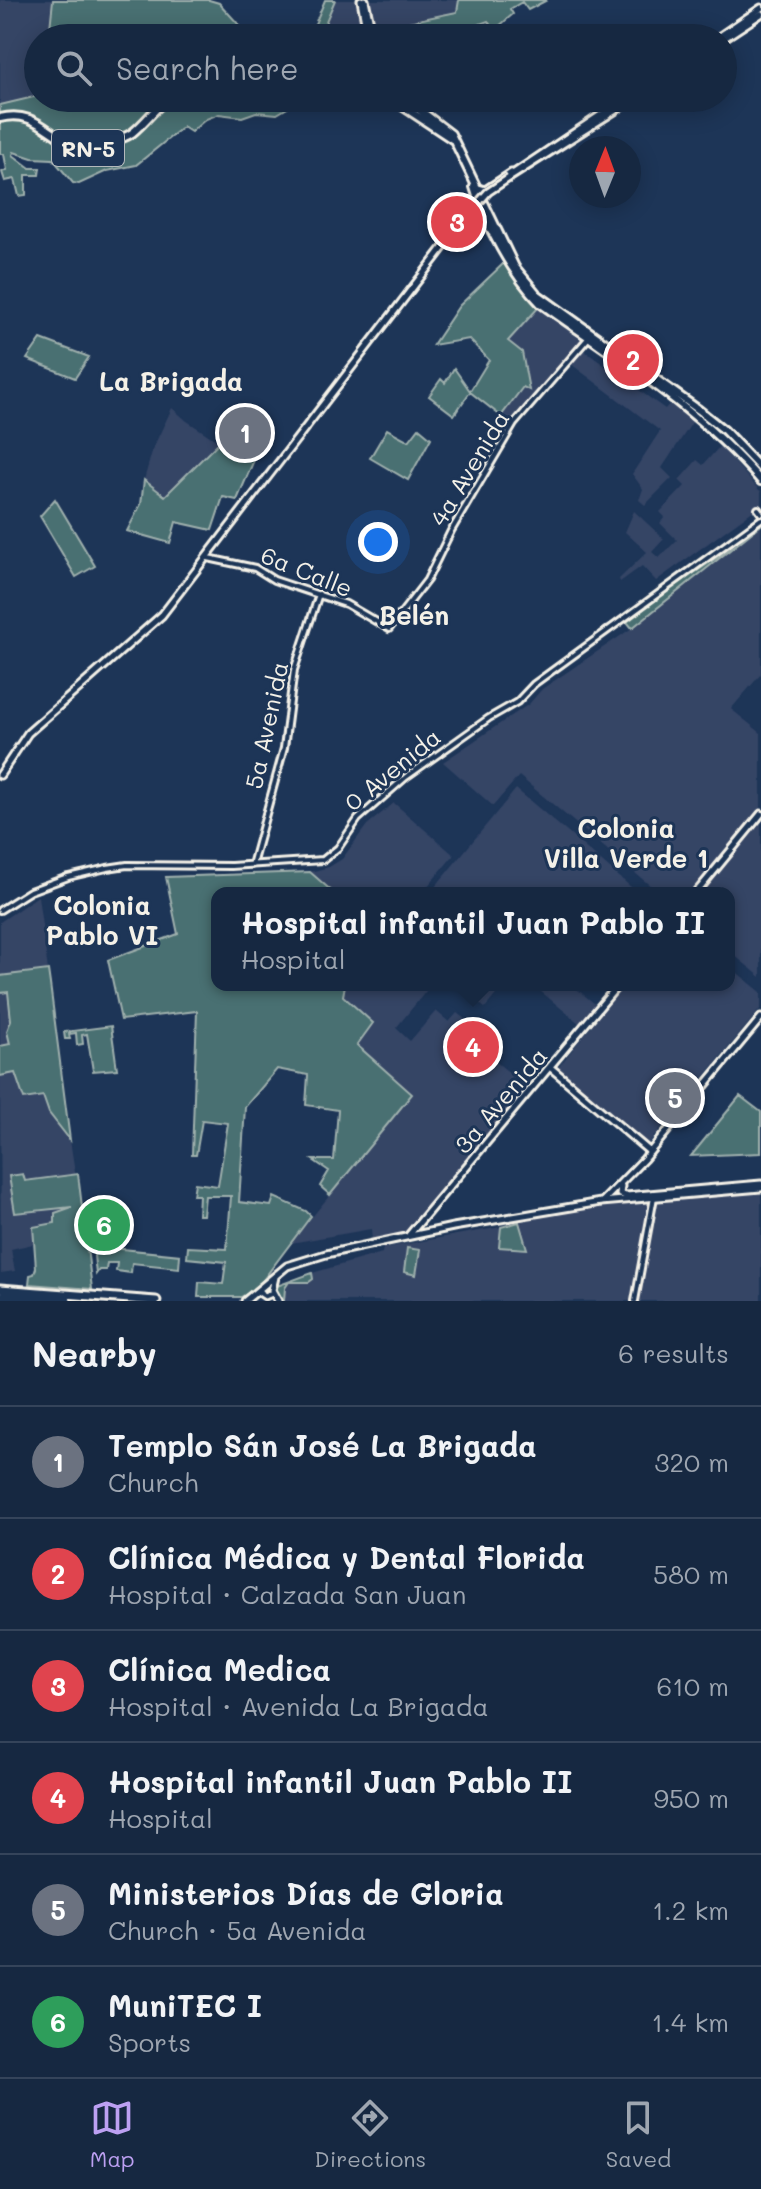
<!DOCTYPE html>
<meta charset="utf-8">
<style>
body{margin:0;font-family:Mali,sans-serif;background:#1f3048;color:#f1f3f6}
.compass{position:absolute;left:569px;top:136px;width:72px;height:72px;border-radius:50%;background:#162841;box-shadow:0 4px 20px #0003;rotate:1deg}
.you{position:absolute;left:378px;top:542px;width:28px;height:28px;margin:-20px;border:6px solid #fff;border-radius:50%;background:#1a73e8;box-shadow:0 0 0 12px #1a73e833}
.badge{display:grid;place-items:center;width:52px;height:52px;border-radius:50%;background:#bca0f2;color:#fff;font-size:26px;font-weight:700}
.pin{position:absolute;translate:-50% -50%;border:4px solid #fff;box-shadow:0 2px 8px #0006}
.popup{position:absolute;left:211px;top:887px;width:524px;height:104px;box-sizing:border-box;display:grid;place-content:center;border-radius:16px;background:#162841;filter:drop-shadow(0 2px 6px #0005);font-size:26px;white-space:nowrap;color:#9ea6b1}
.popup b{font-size:30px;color:#f1f3f6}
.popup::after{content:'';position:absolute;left:50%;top:100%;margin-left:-16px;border:16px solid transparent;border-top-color:#162841}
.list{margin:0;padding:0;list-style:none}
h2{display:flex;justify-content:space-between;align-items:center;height:104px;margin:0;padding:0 32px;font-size:34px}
h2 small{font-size:26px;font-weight:400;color:#9ea6b1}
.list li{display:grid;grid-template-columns:52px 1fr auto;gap:24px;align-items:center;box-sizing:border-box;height:112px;padding:0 32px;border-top:2px solid #35445a}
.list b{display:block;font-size:30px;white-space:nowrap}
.list p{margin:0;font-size:26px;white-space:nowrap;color:#9ea6b1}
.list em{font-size:26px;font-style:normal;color:#9ea6b1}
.icon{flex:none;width:44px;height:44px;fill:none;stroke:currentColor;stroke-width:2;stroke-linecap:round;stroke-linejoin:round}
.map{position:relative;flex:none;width:761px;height:1301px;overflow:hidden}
.search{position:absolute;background:#162841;box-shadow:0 4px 20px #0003;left:24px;right:24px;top:24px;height:88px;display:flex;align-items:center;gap:20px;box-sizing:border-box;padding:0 28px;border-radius:44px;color:#9ea6b1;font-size:30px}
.sheet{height:776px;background:#162841}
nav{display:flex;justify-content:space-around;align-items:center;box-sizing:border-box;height:112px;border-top:2px solid #35445a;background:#162841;font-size:22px;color:#9ea6b1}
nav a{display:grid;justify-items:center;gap:4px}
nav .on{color:#bca0f2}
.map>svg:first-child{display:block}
.built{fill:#344465}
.green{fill:#4a6f72;stroke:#9fb0ad;stroke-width:2}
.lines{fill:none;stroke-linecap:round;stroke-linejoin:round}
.tertiary-casing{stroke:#f4f1e8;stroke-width:10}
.secondary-casing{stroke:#f4f1e8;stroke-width:11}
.primary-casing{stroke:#f4f1e8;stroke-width:12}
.trunk-casing{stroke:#f4f1e8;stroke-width:13}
.tertiary{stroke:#1d3557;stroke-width:4}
.secondary{stroke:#1d3557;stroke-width:5}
.primary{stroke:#1d3557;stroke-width:6}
.trunk{stroke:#1d3557;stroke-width:7}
.secondary-bridge-casing{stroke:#f4f1e8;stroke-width:11;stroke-linecap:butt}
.secondary-bridge{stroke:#1d3557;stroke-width:5}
.labels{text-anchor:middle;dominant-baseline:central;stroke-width:6;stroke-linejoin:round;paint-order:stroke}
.shield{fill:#1d3557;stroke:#b4b9bc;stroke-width:2}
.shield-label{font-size:22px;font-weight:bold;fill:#f4f1e8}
.street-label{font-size:24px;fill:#f4f1e8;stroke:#1d3557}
.neighbourhood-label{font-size:26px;font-weight:bold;fill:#f4f1e8;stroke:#1d3557}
</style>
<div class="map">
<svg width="761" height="1301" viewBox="0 0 761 1301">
<rect width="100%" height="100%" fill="#1d3557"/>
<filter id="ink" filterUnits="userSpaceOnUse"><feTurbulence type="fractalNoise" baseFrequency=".0125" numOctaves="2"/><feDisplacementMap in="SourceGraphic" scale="16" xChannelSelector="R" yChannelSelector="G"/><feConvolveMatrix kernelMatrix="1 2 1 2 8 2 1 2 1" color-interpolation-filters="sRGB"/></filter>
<g filter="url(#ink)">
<path class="built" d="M 0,0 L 53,0 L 49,38 L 38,38 L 38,96 L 0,105 Z
M 335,0 L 358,0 L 366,38 L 319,38 Z
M 369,0 L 459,0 L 457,12 L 374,29 Z
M 539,307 L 582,341 L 512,425 L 501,416 L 524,387 L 507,341 Z
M 582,349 L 665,409 L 671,402 L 695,418 L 662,468 L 672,478 L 645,505 L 639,500 L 643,489 L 632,474 L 660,431 L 571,364 Z
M 172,408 L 187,421 L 219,442 L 165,496 L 144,480 L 153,448 Z
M 720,446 L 761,492 L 761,505 L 656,581 L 642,566 L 620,582 L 619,579 L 647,552 L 625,532 L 634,511 L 664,539 L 652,552 L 659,558 L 677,540 L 660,523 L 665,517 L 660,512 L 685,486 L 679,480 L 697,460 L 703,465 Z
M 761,525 L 761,674 L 731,709 L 761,733 L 761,807 L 689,893 L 659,893 L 519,776 L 493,806 L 443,762 L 529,704 L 542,689 L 632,628 Z
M 516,789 L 567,832 L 638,893 L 591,893 L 585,888 L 581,893 L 430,893 Z
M 394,803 L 454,855 L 422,893 L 334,893 L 310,872 L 329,867 L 342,859 L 367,825 Z
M 761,823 L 761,977 L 729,951 L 729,893 L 701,893 Z
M 38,896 L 48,970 L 0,976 L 0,922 Z
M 729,966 L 761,992 L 761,1008 L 648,1144 L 557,1069 L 624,985 L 729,985 Z
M 345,985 L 431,985 L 396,1028 L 410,1041 L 436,1011 L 449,1022 L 457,1013 L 494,1042 L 485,1053 L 527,1087 L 436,1205 L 407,1232 L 372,1241 L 371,1229 L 291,1243 L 411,1095 L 357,1044 L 343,996 Z
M 456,985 L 504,985 L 485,1008 Z
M 533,985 L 572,985 L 595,1004 L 580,1024 Z
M 8,992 L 11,1021 L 7,1031 L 10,1045 L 0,1046 L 0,993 Z
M 15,1073 L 43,1095 L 49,1113 L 70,1140 L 80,1204 L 55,1223 L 33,1227 L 33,1244 L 11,1249 L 15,1271 L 1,1273 L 0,1076 Z
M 761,1192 L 761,1301 L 637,1301 L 658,1202 Z
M 648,1202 L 630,1301 L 284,1301 L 285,1288 L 289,1282 L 313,1279 L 312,1273 L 382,1253 L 383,1248 L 501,1227 L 500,1247 L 527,1248 L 519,1222 L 569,1210 Z"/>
<path class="green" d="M 53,0 L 209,0 L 219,3 L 251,38 L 49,38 Z
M 325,0 L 335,0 L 319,38 L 309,38 Z
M 459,0 L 547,0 L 528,10 L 522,2 L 510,9 L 513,14 L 497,28 L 492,28 L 488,21 L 442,38 L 376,38 L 374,29 L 457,12 Z
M 38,96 L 282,98 L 289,102 L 289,107 L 277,114 L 256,112 L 242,117 L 219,114 L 206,119 L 191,132 L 183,127 L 136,165 L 107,171 L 79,184 L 73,183 L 53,159 L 32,158 L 14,152 L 13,155 L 30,168 L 40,168 L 39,175 L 26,175 L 26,195 L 19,196 L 15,179 L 5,181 L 2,172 L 7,170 L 4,154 L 0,154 L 0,105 Z
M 504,263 L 539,307 L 508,341 L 522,352 L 529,390 L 523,387 L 501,416 L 470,392 L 454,415 L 429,396 L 441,379 L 445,383 L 454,368 L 470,391 L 489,360 L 469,339 L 433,345 L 459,306 Z
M 41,339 L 89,357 L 75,378 L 27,359 Z
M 419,428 L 431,438 L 408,480 L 370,458 L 387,429 L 409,441 Z
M 219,442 L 257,453 L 237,500 L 223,497 L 212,530 L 176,522 L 170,543 L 127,531 L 141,504 L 144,480 L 165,496 Z
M 55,499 L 95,566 L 76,577 L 40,516 Z
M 761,521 L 761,525 L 632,628 L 627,622 L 669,590 L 740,542 Z
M 310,872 L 334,893 L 217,893 L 217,985 L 345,985 L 343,996 L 373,1023 L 357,1045 L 412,1094 L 330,1195 L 320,1186 L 329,1171 L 313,1160 L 334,1160 L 338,1110 L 306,1105 L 308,1075 L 277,1069 L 245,1107 L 239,1202 L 271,1206 L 274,1197 L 306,1211 L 311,1216 L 257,1288 L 241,1297 L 198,1297 L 199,1282 L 223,1284 L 226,1262 L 187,1258 L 188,1247 L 227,1249 L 231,1196 L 205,1196 L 203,1215 L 198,1215 L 199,1195 L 193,1195 L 195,1183 L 218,1186 L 228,1123 L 202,1120 L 196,1155 L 192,1155 L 197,1011 L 121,1020 L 108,960 L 178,934 L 166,877 Z
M 48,970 L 50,984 L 70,1140 L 49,1113 L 43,1096 L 24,1099 L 15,1073 L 0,1076 L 0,1046 L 10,1044 L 7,1031 L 11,1020 L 8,992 L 0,993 L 0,976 Z
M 111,1026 L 117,1069 L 93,1071 L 87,1034 L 82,1035 L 83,1044 L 77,1045 L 76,1033 L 69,1034 L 70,1039 L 65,1039 L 64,1032 Z
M 740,1096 L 761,1112 L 761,1153 L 691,1156 Z
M 23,1174 L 25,1181 L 78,1174 L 92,1289 L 29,1284 L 30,1275 L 34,1274 L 36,1268 L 33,1227 L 55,1223 L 55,1213 L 72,1207 L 15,1213 L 9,1176 Z
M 519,1222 L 527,1249 L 499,1247 L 501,1227 Z
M 93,1246 L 180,1255 L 179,1268 L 132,1263 L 131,1273 L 116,1271 L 117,1263 L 107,1263 L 106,1270 L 99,1270 L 96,1274 Z
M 407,1248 L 420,1250 L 416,1275 L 404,1272 Z
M 312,1273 L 313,1279 L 309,1282 L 289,1282 L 285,1288 L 284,1301 L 278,1298 L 274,1287 Z"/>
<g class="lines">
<g class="tertiary-casing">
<path id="tertiary" d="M 758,509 L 761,513
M 208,558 L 255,568 L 274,580 L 346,604 L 389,629 L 427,580 L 451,531 L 514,424 L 590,336
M 252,865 L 284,748 L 294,670 L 319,594
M 0,910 L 30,891 L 68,877 L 107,868 L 127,865 L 231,866 L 323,860 L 338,848 L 358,819 L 406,777 L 489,718 L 517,702 L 534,684 L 761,519
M 635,1301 L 654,1197"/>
</g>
<g class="secondary-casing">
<path id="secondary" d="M 361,0 L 368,38
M 365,0 L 373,38
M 717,38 L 761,8
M 723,39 L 761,14
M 514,173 L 626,98
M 509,178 L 635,98
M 478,188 L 485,190 L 511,173
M 0,775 L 28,733 L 162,615 L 472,210
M 696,893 L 761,814
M 551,1068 L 650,1152
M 621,1186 L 620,1194 L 626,1196 L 761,1184
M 602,1202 L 644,1159 L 761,1018
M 409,1235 L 618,985
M 275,1277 L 272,1290 L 278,1301
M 259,1292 L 265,1296 L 272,1293
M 245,1301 L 287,1266 L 326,1254 L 453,1227 L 601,1202 L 761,1188"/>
</g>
<g class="primary-casing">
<path id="primary" d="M 390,98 L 452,139
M 404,98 L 451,134 L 515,267 L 537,294 L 699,410 L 724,430 L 761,469
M 0,118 C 50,106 53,161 109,142 C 117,140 125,138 132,133 C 145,123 155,108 168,98
M 474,187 C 484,223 513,276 540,303 C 617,358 699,409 761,481"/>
</g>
<g class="trunk-casing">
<path id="trunk" d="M 0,1289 L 156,1301
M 0,1296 L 67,1301"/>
</g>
<use href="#tertiary" class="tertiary"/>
<use href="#secondary" class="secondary"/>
<use href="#primary" class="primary"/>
<use href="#trunk" class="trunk"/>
<g class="secondary-bridge-casing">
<path id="secondary-bridge" d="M 472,210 L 488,192 L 509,178"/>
</g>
<use href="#secondary-bridge" class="secondary-bridge"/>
</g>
</g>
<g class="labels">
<rect class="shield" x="52" y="130" width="72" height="36" rx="6"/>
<g class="shield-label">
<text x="88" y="148">RN-5</text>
</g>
<g class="street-label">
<text transform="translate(469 468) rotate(-59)">4a Avenida</text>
<text transform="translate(307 571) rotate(22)">6a Calle</text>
<text transform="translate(266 725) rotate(-78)">5a Avenida</text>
<text transform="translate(392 769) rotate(-39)">0 Avenida</text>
<text transform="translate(500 1100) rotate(-50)">3a Avenida</text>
</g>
<g class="neighbourhood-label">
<text x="171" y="381">La Brigada</text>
<text x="414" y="615">Belén</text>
<text x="626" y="828">Colonia<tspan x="626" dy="30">Villa Verde 1</tspan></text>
<text x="102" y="905">Colonia<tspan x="102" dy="30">Pablo VI</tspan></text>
</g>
</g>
</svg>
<svg class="compass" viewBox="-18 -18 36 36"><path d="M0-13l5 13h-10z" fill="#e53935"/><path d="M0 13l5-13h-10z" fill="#9ea6b1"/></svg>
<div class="you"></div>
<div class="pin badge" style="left:245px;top:433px;background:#6b7280">1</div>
<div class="pin badge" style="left:633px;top:360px;background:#e0444e">2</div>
<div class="pin badge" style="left:457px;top:222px;background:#e0444e">3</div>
<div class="pin badge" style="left:473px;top:1047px;background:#e0444e">4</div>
<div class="popup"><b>Hospital infantil Juan Pablo II</b>Hospital</div>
<div class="pin badge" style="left:675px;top:1098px;background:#6b7280">5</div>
<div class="pin badge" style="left:104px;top:1225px;background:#2e9e5b">6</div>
<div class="search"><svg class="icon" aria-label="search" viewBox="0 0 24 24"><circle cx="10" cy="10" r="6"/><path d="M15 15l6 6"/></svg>Search here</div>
</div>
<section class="sheet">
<h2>Nearby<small>6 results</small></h2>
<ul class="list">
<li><span class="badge" style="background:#6b7280">1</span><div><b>Templo Sán José La Brigada</b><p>Church</p></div><em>320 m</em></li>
<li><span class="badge" style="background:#e0444e">2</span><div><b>Clínica Médica y Dental Florida</b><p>Hospital · Calzada San Juan</p></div><em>580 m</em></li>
<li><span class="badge" style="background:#e0444e">3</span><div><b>Clínica Medica</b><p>Hospital · Avenida La Brigada</p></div><em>610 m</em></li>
<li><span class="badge" style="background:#e0444e">4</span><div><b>Hospital infantil Juan Pablo II</b><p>Hospital</p></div><em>950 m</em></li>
<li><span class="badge" style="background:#6b7280">5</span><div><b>Ministerios Días de Gloria</b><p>Church · 5a Avenida</p></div><em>1.2 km</em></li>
<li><span class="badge" style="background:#2e9e5b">6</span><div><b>MuniTEC I</b><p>Sports</p></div><em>1.4 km</em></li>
</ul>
</section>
<nav>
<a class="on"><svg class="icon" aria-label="map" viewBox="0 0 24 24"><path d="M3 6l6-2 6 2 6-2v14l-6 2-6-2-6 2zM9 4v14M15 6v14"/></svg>Map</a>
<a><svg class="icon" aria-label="directions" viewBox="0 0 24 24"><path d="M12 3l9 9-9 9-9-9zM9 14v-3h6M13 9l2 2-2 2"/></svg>Directions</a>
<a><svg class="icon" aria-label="saved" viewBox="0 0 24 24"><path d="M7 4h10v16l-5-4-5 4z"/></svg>Saved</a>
</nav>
